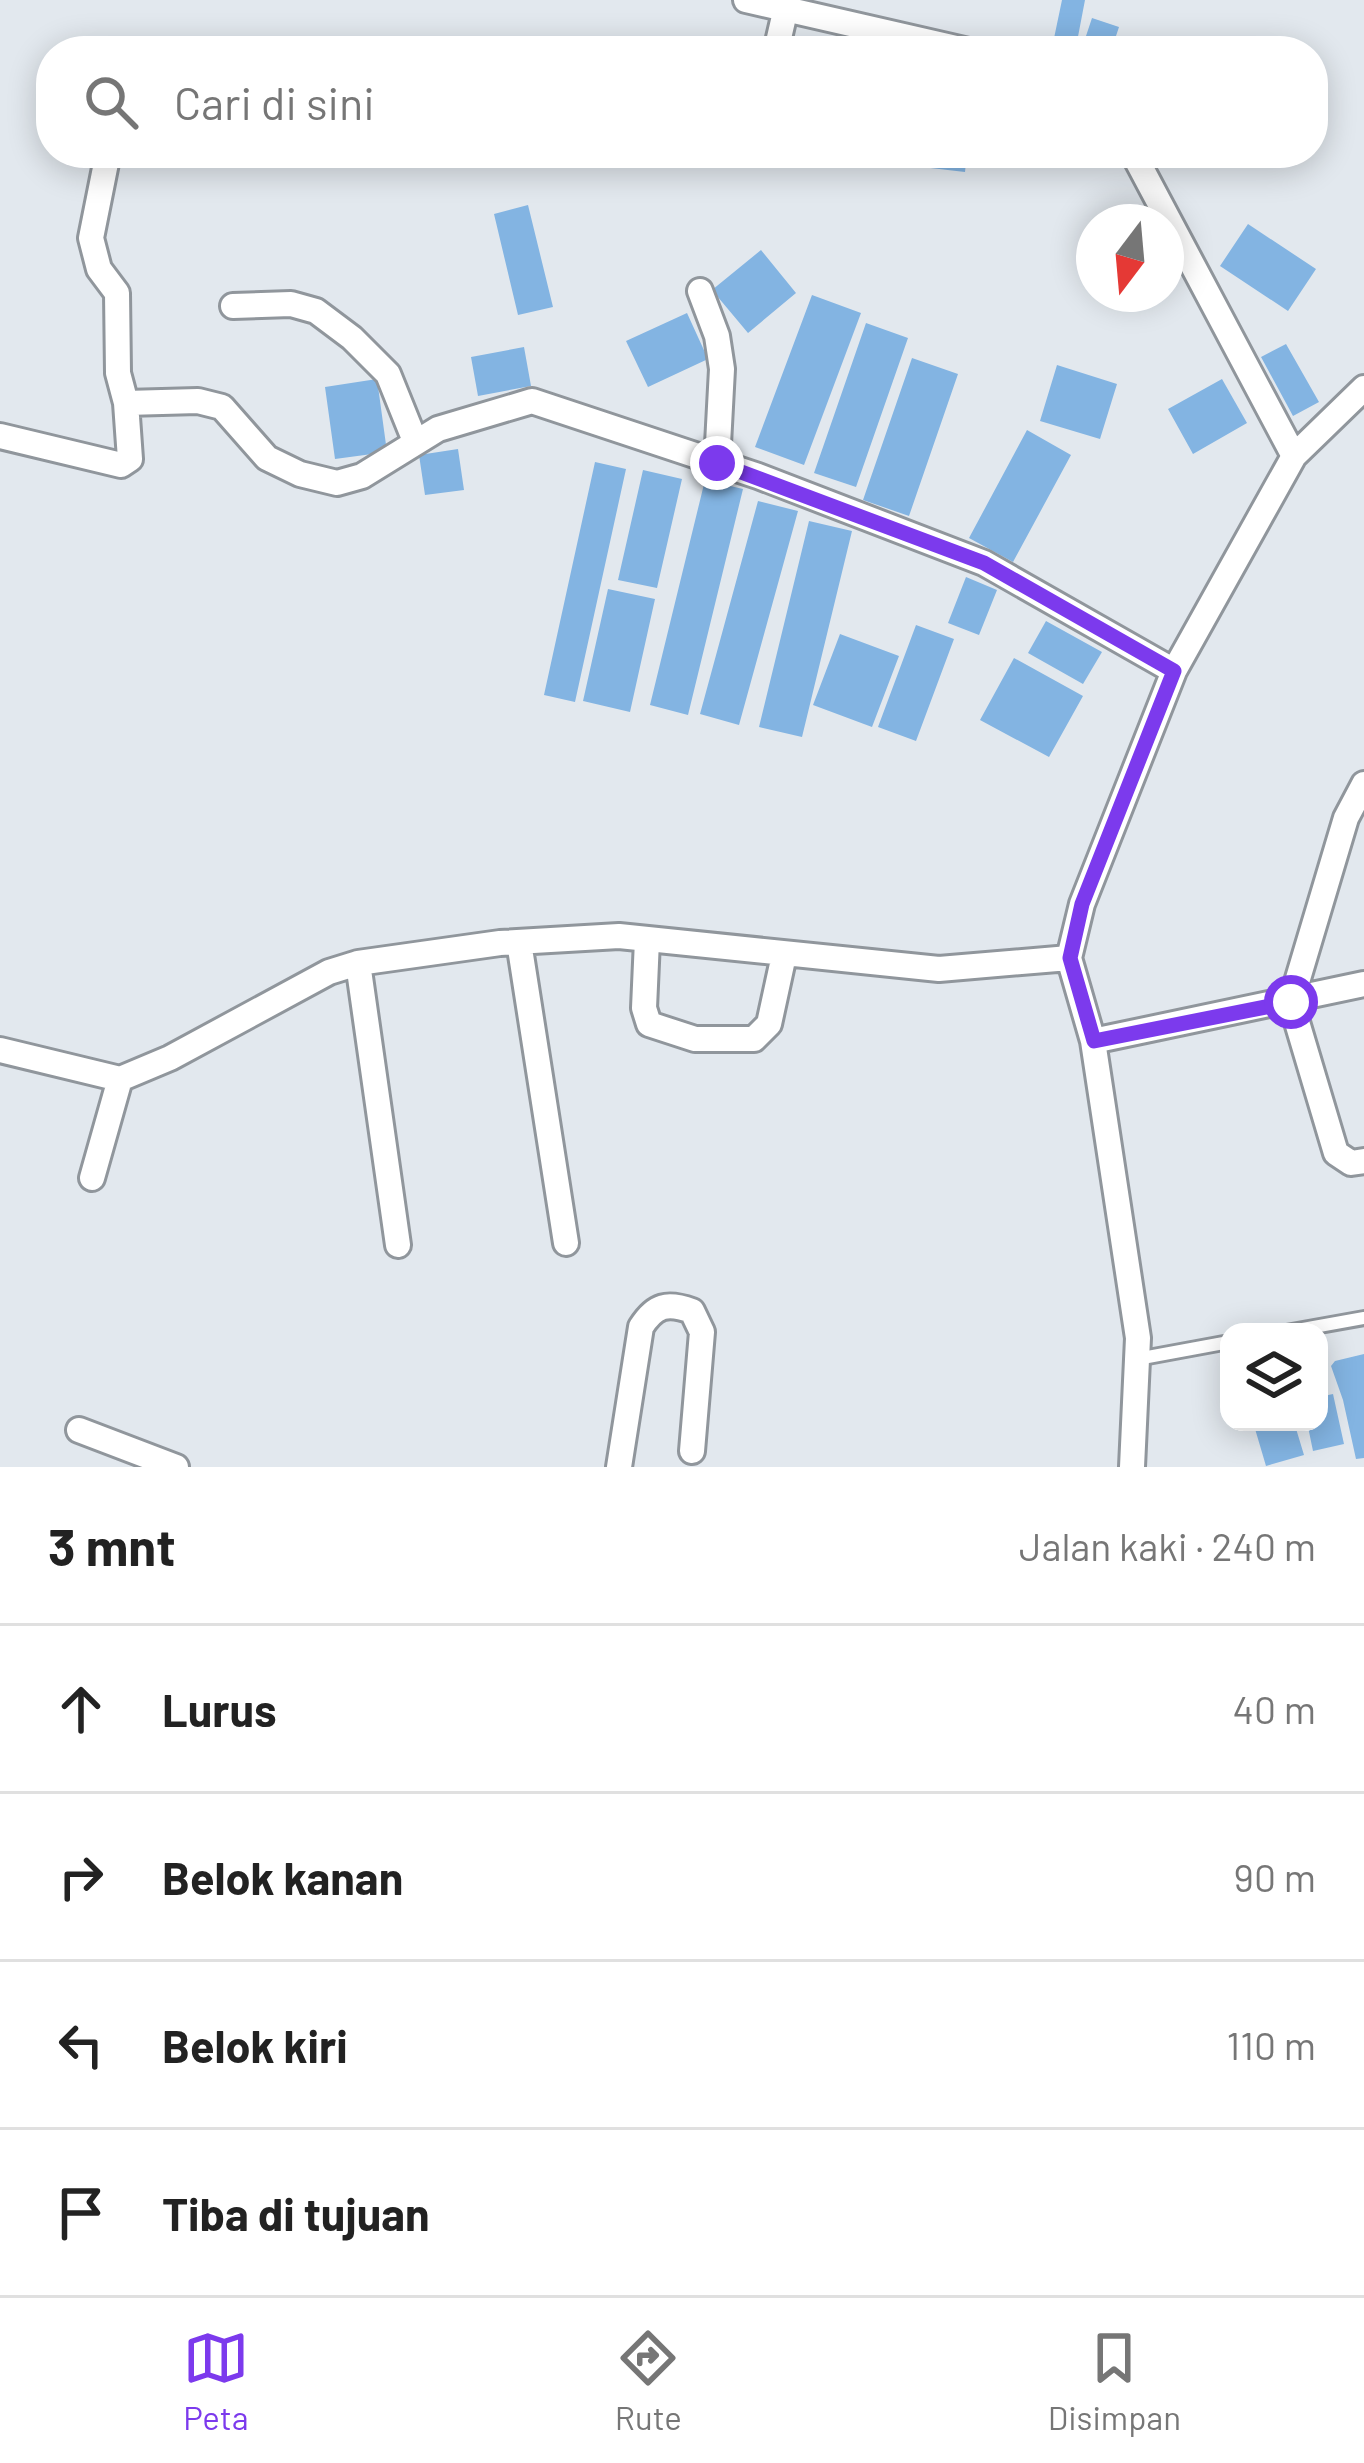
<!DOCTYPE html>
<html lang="id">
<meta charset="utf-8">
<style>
body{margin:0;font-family:Barlow,sans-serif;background:#f6f6f6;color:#222}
.controls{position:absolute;right:36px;bottom:36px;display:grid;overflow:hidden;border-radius:24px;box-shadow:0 6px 30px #0003}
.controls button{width:108px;height:108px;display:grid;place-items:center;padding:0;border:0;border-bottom:3px solid #e0e0e0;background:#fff;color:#222;font:60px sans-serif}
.compass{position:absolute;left:1076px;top:204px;width:108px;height:108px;border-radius:50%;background:#fff;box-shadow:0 6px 30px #0003;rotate:196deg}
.stop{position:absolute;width:36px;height:36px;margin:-27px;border:9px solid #7c3aed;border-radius:50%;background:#fff}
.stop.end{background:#7c3aed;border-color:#fff;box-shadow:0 3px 12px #0008}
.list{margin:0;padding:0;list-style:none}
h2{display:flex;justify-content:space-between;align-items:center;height:156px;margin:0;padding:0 48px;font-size:51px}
h2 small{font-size:39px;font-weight:400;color:#767676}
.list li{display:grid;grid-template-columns:78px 1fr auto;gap:36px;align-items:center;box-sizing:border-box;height:168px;padding:0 48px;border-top:3px solid #e0e0e0}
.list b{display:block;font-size:45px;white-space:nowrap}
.list em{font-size:39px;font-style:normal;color:#767676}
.icon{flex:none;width:66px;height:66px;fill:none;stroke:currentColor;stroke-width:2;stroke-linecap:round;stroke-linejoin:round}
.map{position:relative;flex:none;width:1364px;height:1467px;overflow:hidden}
.search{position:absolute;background:#fff;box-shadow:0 6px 30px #0003;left:36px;right:36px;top:36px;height:132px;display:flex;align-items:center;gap:30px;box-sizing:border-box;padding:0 42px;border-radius:48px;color:#767676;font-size:45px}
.sheet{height:828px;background:#fff}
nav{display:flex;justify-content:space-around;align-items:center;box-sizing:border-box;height:168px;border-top:3px solid #e0e0e0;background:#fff;font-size:33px;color:#767676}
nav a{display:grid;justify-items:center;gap:6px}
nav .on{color:#7c3aed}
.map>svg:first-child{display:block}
.building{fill:#83b4e2}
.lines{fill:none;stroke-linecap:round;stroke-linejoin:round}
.lane-casing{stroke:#90969c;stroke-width:18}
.street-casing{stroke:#90969c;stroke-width:30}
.lane{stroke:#fff;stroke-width:12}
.street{stroke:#fff;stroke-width:24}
.route{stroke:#7c3aed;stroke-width:15}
</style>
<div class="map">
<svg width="1364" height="1467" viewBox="0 0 1364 1467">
<rect width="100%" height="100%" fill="#e2e8ee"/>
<path class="building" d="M 1062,0 L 1085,0 L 1076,47 L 1053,43 Z
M 1092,18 L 1119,27 L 1111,51 L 1081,51 Z
M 897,153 L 967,153 L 965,172 L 896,164 Z
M 528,205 L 553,307 L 518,315 L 494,214 Z
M 1248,224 L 1316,269 L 1288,311 L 1220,266 Z
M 761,250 L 796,293 L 748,333 L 712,290 Z
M 812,295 L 861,313 L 804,465 L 755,447 Z
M 687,313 L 708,359 L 648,387 L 626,341 Z
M 866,323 L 908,338 L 856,487 L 814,473 Z
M 1286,344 L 1319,402 L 1293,416 L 1261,357 Z
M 524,347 L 531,386 L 478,396 L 471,357 Z
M 912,358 L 958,374 L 909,516 L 863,500 Z
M 1057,365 L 1117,384 L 1100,439 L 1040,421 Z
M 377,379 L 387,452 L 335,459 L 325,387 Z
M 1222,379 L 1247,423 L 1193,454 L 1168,409 Z
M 1027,430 L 1071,455 L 1013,562 L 969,538 Z
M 458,449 L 464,490 L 425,495 L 419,455 Z
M 595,462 L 626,469 L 575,702 L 544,695 Z
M 643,470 L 682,479 L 657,588 L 618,580 Z
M 705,480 L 743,489 L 688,715 L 650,705 Z
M 758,501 L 798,511 L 739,725 L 700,714 Z
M 809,521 L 852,531 L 802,737 L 759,727 Z
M 966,577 L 997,590 L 979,635 L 948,623 Z
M 608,589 L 655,599 L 630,712 L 583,701 Z
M 1046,621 L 1102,652 L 1083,684 L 1028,653 Z
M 916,625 L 954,639 L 916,741 L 878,727 Z
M 840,634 L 899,656 L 872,727 L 813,705 Z
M 1014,658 L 1083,696 L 1049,757 L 980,720 Z
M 1364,1354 L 1364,1458 L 1356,1459 L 1343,1400 L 1331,1366 L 1335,1361 Z
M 1333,1394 L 1344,1444 L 1313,1451 L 1307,1422 L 1319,1422 L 1319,1397 Z
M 1253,1422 L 1294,1422 L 1304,1455 L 1266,1466 Z"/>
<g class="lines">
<g class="lane-casing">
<path id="lane" d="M 1286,1332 L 1364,1318
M 1137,1359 L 1229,1342"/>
</g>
<g class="street-casing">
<path id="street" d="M 746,0 L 969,51
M 776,51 L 785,12
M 108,153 L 91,238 L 99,269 L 117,293 L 118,373 L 126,403
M 1133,153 L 1294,456
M 700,291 L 717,336 L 722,369 L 717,463
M 233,306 L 291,304 L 316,311 L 352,338 L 388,374 L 415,441
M 0,436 L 121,465 L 130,459 L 126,403 L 198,401 L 222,407 L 267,458 L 300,474 L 337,483 L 362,476 L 438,429 L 532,401 L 758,476 L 984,563 L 1174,671
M 1364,784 L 1346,818 L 1291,1002 L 1336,1153 L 1351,1163 L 1364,1161
M 647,940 L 644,1008 L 649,1024 L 695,1039 L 754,1039 L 769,1024 L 784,955
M 519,942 L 566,1243
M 358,963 L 398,1245
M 1093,1041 L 1364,984
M 0,1050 L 120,1079 L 170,1058 L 329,972 L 358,963 L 500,943 L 619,936 L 939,969 L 1069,958
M 92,1178 L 120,1079
M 79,1430 L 176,1467
M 619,1467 L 641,1327 C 655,1305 667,1302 692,1311 L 702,1332 L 692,1451
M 1132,1467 L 1138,1338 L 1093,1041 L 1069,958 L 1082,904 L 1174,671 L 1294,456 L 1364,388"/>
</g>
<use href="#lane" class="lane"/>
<use href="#street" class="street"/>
</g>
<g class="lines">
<path class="route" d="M 717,463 L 984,563 L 1174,671 L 1082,904 L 1070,958 L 1094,1041 L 1291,1002"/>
</g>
</svg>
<div class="controls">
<button><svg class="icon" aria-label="layers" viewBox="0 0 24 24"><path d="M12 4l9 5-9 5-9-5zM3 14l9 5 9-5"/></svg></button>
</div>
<svg class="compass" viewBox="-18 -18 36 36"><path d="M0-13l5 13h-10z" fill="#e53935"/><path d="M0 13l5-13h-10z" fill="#767676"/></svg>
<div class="stop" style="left:1291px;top:1002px"></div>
<div class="stop end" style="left:717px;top:463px"></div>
<div class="search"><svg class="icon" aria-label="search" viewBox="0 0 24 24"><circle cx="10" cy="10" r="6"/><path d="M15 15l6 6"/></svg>Cari di sini</div>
</div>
<section class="sheet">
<h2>3 mnt<small>Jalan kaki · 240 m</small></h2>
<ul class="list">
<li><svg class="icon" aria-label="ahead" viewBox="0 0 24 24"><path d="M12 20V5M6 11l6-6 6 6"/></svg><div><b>Lurus</b></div><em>40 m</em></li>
<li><svg class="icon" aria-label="right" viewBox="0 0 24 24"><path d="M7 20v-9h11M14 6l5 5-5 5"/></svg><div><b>Belok kanan</b></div><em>90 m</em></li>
<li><svg class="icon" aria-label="left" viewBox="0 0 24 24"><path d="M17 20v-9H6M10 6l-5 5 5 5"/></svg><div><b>Belok kiri</b></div><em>110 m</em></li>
<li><svg class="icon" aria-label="arrive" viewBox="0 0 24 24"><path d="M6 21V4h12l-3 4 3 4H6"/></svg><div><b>Tiba di tujuan</b></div></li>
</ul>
</section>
<nav>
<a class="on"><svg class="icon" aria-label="map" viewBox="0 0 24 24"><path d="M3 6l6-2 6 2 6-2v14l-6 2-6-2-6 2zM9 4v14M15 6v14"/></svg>Peta</a>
<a><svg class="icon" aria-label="directions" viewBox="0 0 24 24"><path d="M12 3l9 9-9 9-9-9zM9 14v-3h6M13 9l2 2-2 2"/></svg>Rute</a>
<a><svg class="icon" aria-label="saved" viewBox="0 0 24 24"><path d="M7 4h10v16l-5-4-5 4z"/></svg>Disimpan</a>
</nav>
